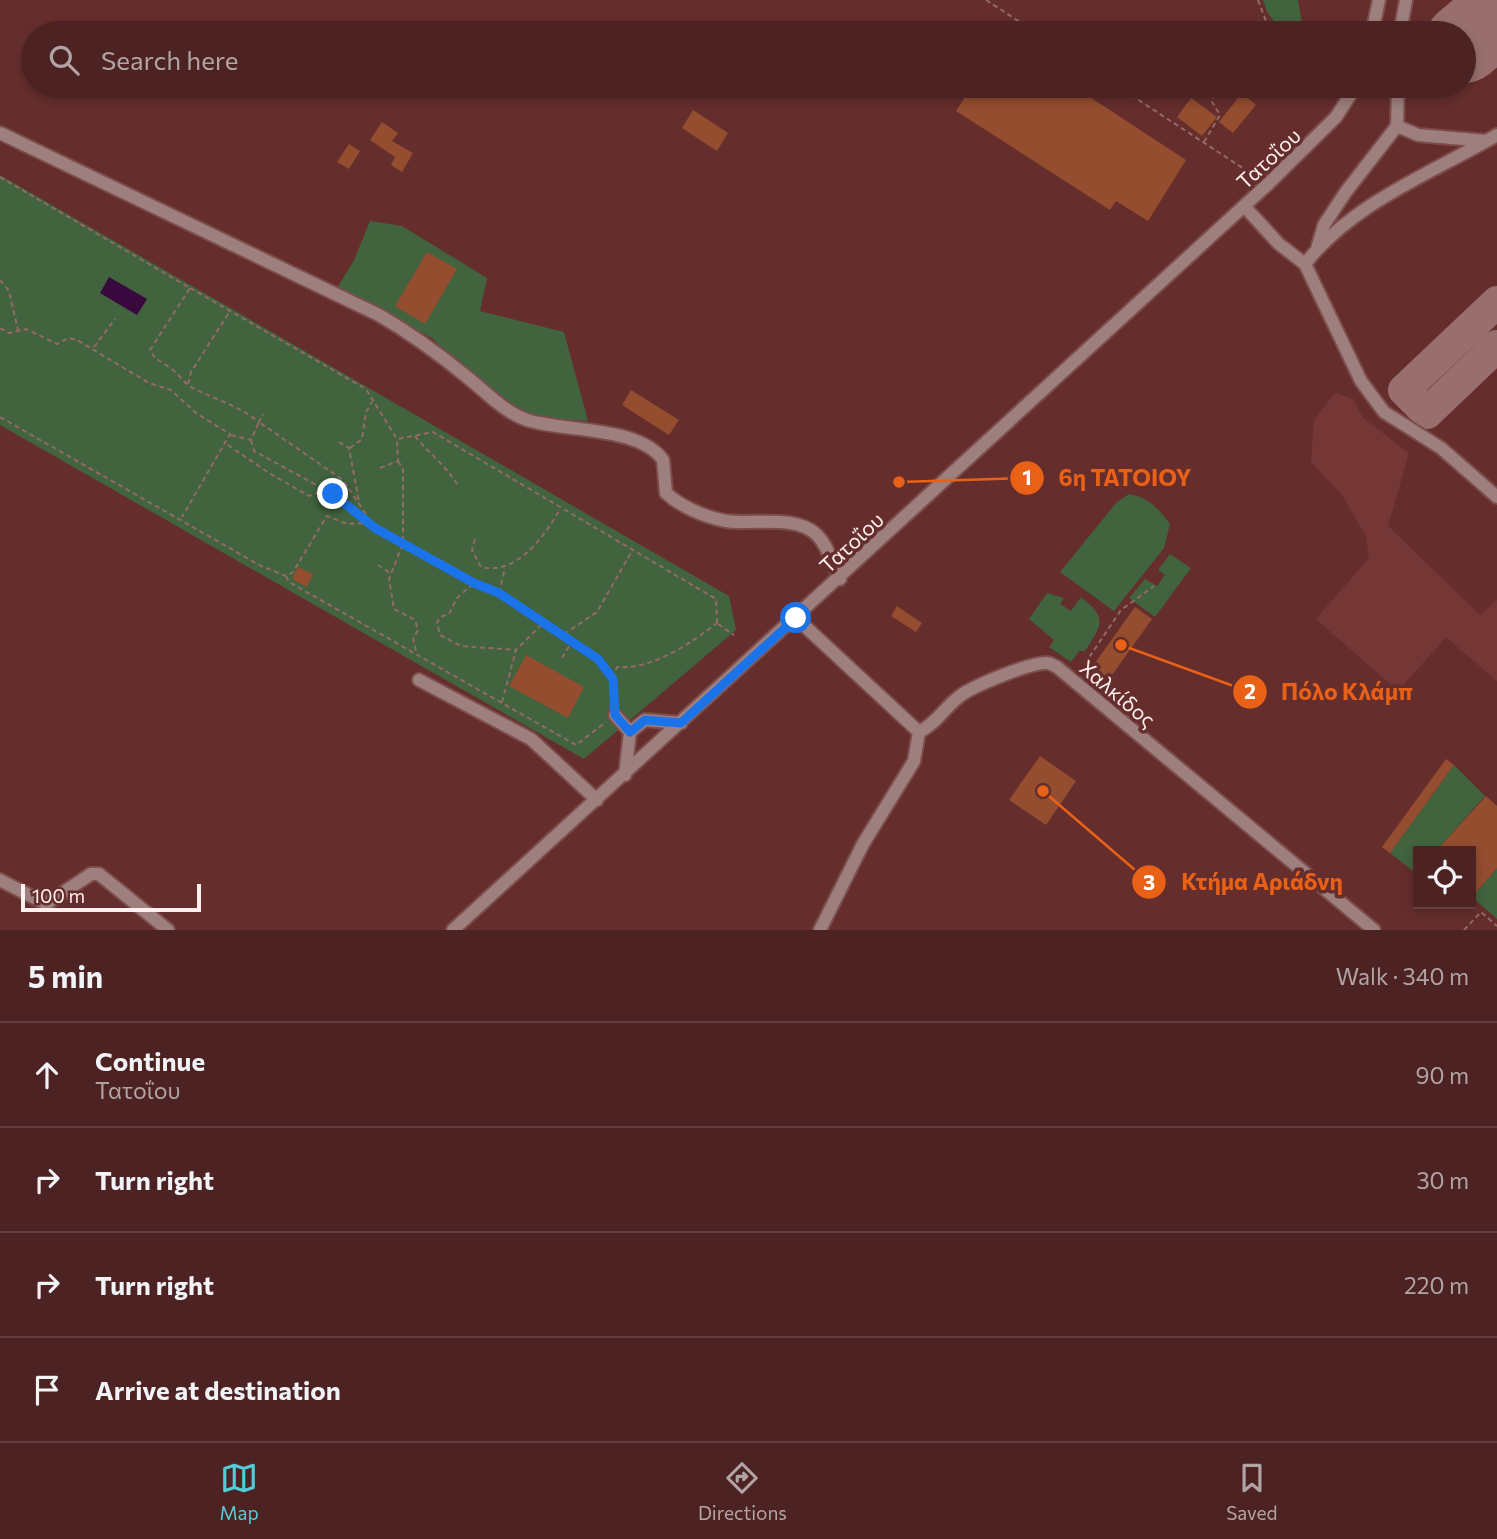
<!DOCTYPE html>
<meta charset="utf-8">
<style>
body{margin:0;font-family:Commissioner,sans-serif;background:#532a2a;color:#f1f3f6}
.controls{position:absolute;right:21px;bottom:21px;display:grid;overflow:hidden;border-radius:0px;box-shadow:0 4px 10px #0003}
.controls button{width:63px;height:63px;display:grid;place-items:center;padding:0;border:0;border-bottom:2px solid #633f40;background:#4c2222;color:#f1f3f6;font:35px sans-serif}
.scale{position:absolute;left:21px;bottom:18px;width:180px;box-sizing:border-box;padding-left:7px;border:4px solid #fef0ee;border-top:0;font-size:19px;line-height:24px;white-space:nowrap;color:#fef0ee;-webkit-text-stroke:5px #652e2d;paint-order:stroke}
.stop{position:absolute;width:21px;height:21px;margin:-16px;border:5px solid #1a73e8;border-radius:50%;background:#fff}
.stop.end{background:#1a73e8;border-color:#fff;box-shadow:0 2px 7px #0008}
.list{margin:0;padding:0;list-style:none}
h2{display:flex;justify-content:space-between;align-items:center;height:91px;margin:0;padding:0 28px;font-size:30px}
h2 small{font-size:23px;font-weight:400;color:#b2a4a5}
.list li{display:grid;grid-template-columns:46px 1fr auto;gap:21px;align-items:center;box-sizing:border-box;height:105px;padding:0 28px;border-top:2px solid #633f40}
.list b{display:block;font-size:26px;white-space:nowrap}
.list p{margin:0;font-size:23px;white-space:nowrap;color:#b2a4a5}
.list em{font-size:23px;font-style:normal;color:#b2a4a5}
.icon{flex:none;width:38px;height:38px;fill:none;stroke:currentColor;stroke-width:2;stroke-linecap:round;stroke-linejoin:round}
.map{position:relative;flex:none;width:1497px;height:930px;overflow:hidden}
.search{position:absolute;background:#4c2222;box-shadow:0 4px 10px #0003;left:21px;right:21px;top:21px;height:77px;display:flex;align-items:center;gap:18px;box-sizing:border-box;padding:0 24px;border-radius:38px;color:#b2a4a5;font-size:26px}
.sheet{height:511px;background:#4c2222}
nav{display:flex;justify-content:space-around;align-items:center;box-sizing:border-box;height:98px;border-top:2px solid #633f40;background:#4c2222;font-size:19px;color:#b2a4a5}
nav a{display:grid;justify-items:center;gap:4px}
nav .on{color:#52ccd6}
.map>svg:first-child{display:block}
.built{fill:#753736}
.green{fill:#41633e}
.water{fill:#39083f}
.lines{fill:none;stroke-linecap:round;stroke-linejoin:round}
.taxiway{stroke:#986f6e;stroke-width:32}
.runway{stroke:#986f6e;stroke-width:80}
.building{fill:#944d2f}
.minor-casing{stroke:#7d4d4c;stroke-width:16}
.path{stroke:#946a68;stroke-width:2;stroke-dasharray:5 3.5;stroke-linecap:butt}
.minor{stroke:#9d807e;stroke-width:12}
.route{stroke:#1a73e8;stroke-width:9}
.labels{text-anchor:middle;dominant-baseline:central;stroke-width:7;stroke-linejoin:round;paint-order:stroke}
.street-label{font-size:21px;fill:#fef0ee;stroke:#652e2d}
.leader{fill:none;stroke:#e96117;stroke-width:2.5}
.callout-dot{fill:#e96117;stroke:#652e2d;stroke-width:2.5}
.mark-label{font-size:21px;text-anchor:middle;font-weight:bold;fill:#fff}
.callout-label{font-size:23px;text-anchor:middle;font-weight:bold;fill:#e96117;stroke:#652e2d;stroke-width:7;stroke-linejoin:round;paint-order:stroke}
</style>
<div class="map">
<svg width="1497" height="930" viewBox="0 0 1497 930">
<rect width="100%" height="100%" fill="#652e2d"/>
<path class="built" d="M 1335,393 L 1353,399 L 1363,418 L 1409,453 L 1388,526 L 1480,615 L 1497,600 L 1497,681 L 1446,637 L 1398,691 L 1316,619 L 1369,558 L 1366,536 L 1342,495 L 1311,462 L 1314,420 Z"/>
<path class="green" d="M 1263,0 L 1298,0 L 1302,25 L 1283,33 L 1267,12 Z
M 0,175 L 729,596 L 736,630 L 584,759 L 0,425 Z
M 370,221 L 402,226 L 487,278 L 480,311 L 564,332 L 588,421 L 538,418 L 511,412 L 471,380 L 432,338 L 337,288 L 354,260 Z
M 1129,494 C 1148,497 1159,509 1170,524 L 1164,548 L 1114,611 L 1060,572 L 1116,503 Z
M 1170,554 L 1191,568 L 1155,617 L 1129,598 L 1145,579 L 1157,586 L 1165,575 L 1158,570 Z
M 1047,593 L 1064,598 L 1060,604 L 1071,611 L 1081,597 C 1108,618 1102,625 1085,651 L 1079,651 L 1071,662 L 1049,647 L 1054,640 L 1029,619 Z
M 1454,765 L 1485,796 L 1436,851 L 1418,851 L 1416,873 L 1390,853 Z
M 1497,868 L 1497,919 L 1472,897 Z"/>
<path class="water" d="M 109,277 L 147,299 L 137,315 L 100,293 Z"/>
<g class="lines">
<path class="taxiway" d="M 1497,302 L 1404,390 L 1427,413 L 1497,346"/>
<path class="runway" d="M 1464,43 L 1497,15"/>
</g>
<path class="building" d="M 972,86 L 1073,86 L 1186,160 L 1148,221 L 1116,201 L 1110,210 L 956,111 Z
M 1242,93 L 1256,105 L 1233,133 L 1219,122 Z
M 1191,98 L 1217,117 L 1202,136 L 1177,117 Z
M 693,110 L 728,133 L 717,151 L 682,128 Z
M 382,122 L 398,133 L 392,141 L 413,153 L 402,172 L 391,165 L 395,157 L 370,140 Z
M 349,144 L 360,151 L 349,169 L 337,162 Z
M 427,252 L 457,269 L 425,324 L 395,306 Z
M 631,390 L 679,420 L 669,435 L 622,405 Z
M 298,567 L 313,574 L 307,587 L 292,579 Z
M 897,606 L 922,623 L 916,632 L 891,616 Z
M 1135,607 L 1152,619 L 1107,682 L 1090,670 Z
M 526,655 L 584,687 L 568,718 L 509,686 Z
M 1040,756 L 1076,781 L 1046,825 L 1009,800 Z
M 1446,759 L 1454,765 L 1390,853 L 1382,847 Z
M 1486,796 L 1497,806 L 1497,868 L 1471,898 L 1471,851 L 1436,851 Z"/>
<g class="lines">
<g class="minor-casing">
<path id="minor" d="M 1372,33 L 1379,0
M 1400,33 L 1406,0
M 1397,126 L 1418,135 L 1486,141
M 0,133 L 379,315 C 410,333 439,354 467,377 C 486,392 504,412 527,420 C 564,432 639,426 663,460 L 666,493 C 681,507 705,517 726,521 C 752,525 796,514 817,535 C 828,546 833,565 840,579
M 1244,206 L 1279,244 L 1305,264 L 1361,381 L 1384,412 L 1441,448 L 1497,497
M 1317,249 L 1324,225 L 1345,193 L 1397,126 L 1398,86
M 1305,264 C 1352,203 1432,173 1497,135
M 796,618 L 919,732 C 936,724 945,707 960,696 C 973,686 1031,662 1047,663 C 1051,663 1054,666 1057,667 L 1374,930
M 419,680 L 531,739 L 597,800
M 615,715 L 630,732
M 625,775 L 630,732 L 645,720 L 681,723
M 0,880 L 46,904 L 91,874 L 99,874 L 168,930
M 453,930 L 1268,184 L 1336,117 L 1356,86
M 820,930 L 863,844 L 914,761 L 919,732"/>
</g>
<path class="path" d="M 986,0 L 1037,33
M 1258,0 L 1269,29 L 1275,33
M 1117,86 L 1258,178
M 1204,142 L 1220,115 L 1211,100 L 1221,86
M 0,177 L 190,288 L 150,350 C 155,360 161,361 170,368 C 178,373 183,382 191,387 C 214,399 239,406 259,422 L 263,414
M 0,280 L 9,291 L 18,330
M 190,288 L 366,389 L 397,439 L 433,432 L 716,599 L 717,623
M 0,328 L 9,333 L 26,329 L 57,344 L 69,338 L 77,340 L 149,383 L 171,390 L 196,413 L 230,434 L 182,517
M 94,347 L 115,319
M 188,384 L 191,372 L 230,311
M 0,417 L 261,566 L 286,576 L 293,572 L 327,516 L 347,524 L 366,523 L 474,583 L 499,593 L 598,659 L 613,679 L 616,703
M 231,435 L 251,440 L 259,422 L 343,480 L 374,526
M 415,436 C 429,454 447,466 458,486
M 251,440 L 254,451 L 333,494 L 373,525
M 339,442 L 349,448 L 359,502
M 228,445 L 269,473 L 309,496 L 317,493 L 319,487
M 350,448 L 362,439 L 366,412 L 372,402
M 398,461 L 403,469 L 403,543 L 389,579 L 394,609 L 415,620 L 418,630 L 413,639 L 417,654
M 380,468 L 398,461 L 397,440
M 475,539 L 472,550 L 481,567 C 516,576 545,536 560,509
M 378,565 L 390,573
M 286,576 L 289,582 L 576,745 L 606,722
M 473,584 L 457,598 L 449,614 L 440,617 L 437,623 L 440,635 L 461,646 L 516,650
M 499,593 L 505,568
M 718,624 L 734,635
M 564,634 L 597,612 L 632,551
M 562,658 L 571,643
M 1080,671 L 1121,610 L 1154,586
M 613,678 L 617,667 C 651,670 690,644 717,623
M 502,702 L 516,650 L 543,623
M 1464,930 L 1481,912 L 1497,926"/>
<use href="#minor" class="minor"/>
</g>
<g class="lines">
<path class="route" d="M 333,494 L 375,528 L 474,583 L 499,593 L 598,659 L 613,679 L 615,715 L 630,732 L 645,720 L 681,723 L 796,618"/>
</g>
<g class="labels">
<g class="street-label">
<text transform="translate(1268 158) rotate(-43)">Τατοΐου</text>
<text transform="translate(851 542) rotate(-43)">Τατοΐου</text>
<text transform="translate(1118 693) rotate(40)">Χαλκίδος</text>
</g>
</g>
<path class="leader" d="M899 482L1027 478M1121 645L1250 692M1043 791L1149 882"/>
<g class="callout-dot">
<circle cx="899" cy="482" r="7"/>
<circle cx="1121" cy="645" r="7"/>
<circle cx="1043" cy="791" r="7"/>
<circle cx="1027" cy="478" r="18"/>
<circle cx="1250" cy="692" r="18"/>
<circle cx="1149" cy="882" r="18"/>
</g>
<g class="mark-label">
<text x="1027" y="485">1</text>
<text x="1250" y="699">2</text>
<text x="1149" y="890">3</text>
</g>
<g class="callout-label">
<text x="1125" y="486">6η ΤΑΤΟΙΟΥ</text>
<text x="1347" y="700">Πόλο Κλάμπ</text>
<text x="1262" y="890">Κτήμα Αριάδνη</text>
</g>
</svg>
<div class="controls">
<button><svg class="icon" aria-label="locate" viewBox="0 0 24 24"><circle cx="12" cy="12" r="6"/><path d="M12 2v4M12 18v4M2 12h4M18 12h4"/></svg></button>
</div>
<div class="scale">100 m</div>
<div class="stop" style="left:796px;top:618px"></div>
<div class="stop end" style="left:333px;top:494px"></div>
<div class="search"><svg class="icon" aria-label="search" viewBox="0 0 24 24"><circle cx="10" cy="10" r="6"/><path d="M15 15l6 6"/></svg>Search here</div>
</div>
<section class="sheet">
<h2>5 min<small>Walk · 340 m</small></h2>
<ul class="list">
<li><svg class="icon" aria-label="ahead" viewBox="0 0 24 24"><path d="M12 20V5M6 11l6-6 6 6"/></svg><div><b>Continue</b><p>Τατοΐου</p></div><em>90 m</em></li>
<li><svg class="icon" aria-label="right" viewBox="0 0 24 24"><path d="M7 20v-9h11M14 6l5 5-5 5"/></svg><div><b>Turn right</b></div><em>30 m</em></li>
<li><svg class="icon" aria-label="right" viewBox="0 0 24 24"><path d="M7 20v-9h11M14 6l5 5-5 5"/></svg><div><b>Turn right</b></div><em>220 m</em></li>
<li><svg class="icon" aria-label="arrive" viewBox="0 0 24 24"><path d="M6 21V4h12l-3 4 3 4H6"/></svg><div><b>Arrive at destination</b></div></li>
</ul>
</section>
<nav>
<a class="on"><svg class="icon" aria-label="map" viewBox="0 0 24 24"><path d="M3 6l6-2 6 2 6-2v14l-6 2-6-2-6 2zM9 4v14M15 6v14"/></svg>Map</a>
<a><svg class="icon" aria-label="directions" viewBox="0 0 24 24"><path d="M12 3l9 9-9 9-9-9zM9 14v-3h6M13 9l2 2-2 2"/></svg>Directions</a>
<a><svg class="icon" aria-label="saved" viewBox="0 0 24 24"><path d="M7 4h10v16l-5-4-5 4z"/></svg>Saved</a>
</nav>
